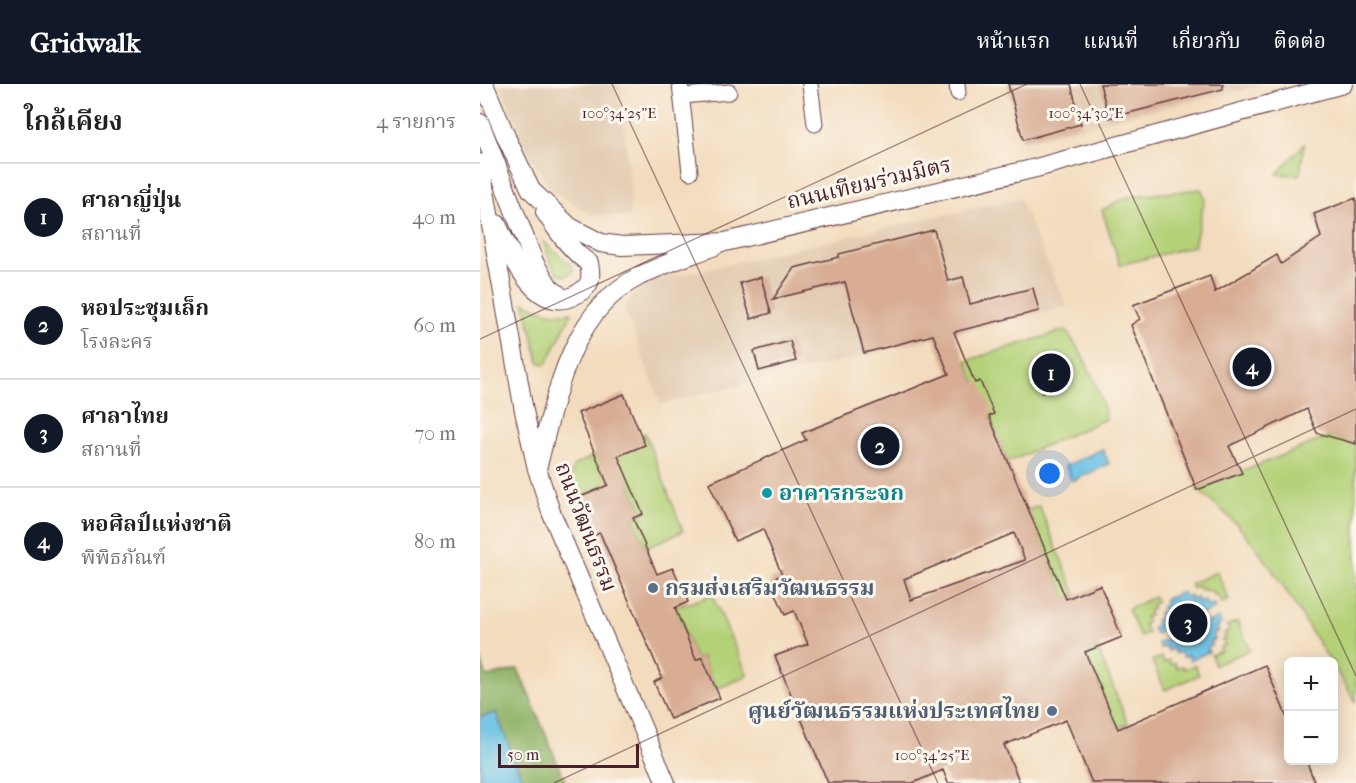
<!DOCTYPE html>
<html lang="th">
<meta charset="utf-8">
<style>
body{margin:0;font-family:"IM FELL French Canon","Noto Serif Thai",serif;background:#f6f6f6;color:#222}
.controls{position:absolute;right:18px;bottom:18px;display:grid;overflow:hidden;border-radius:9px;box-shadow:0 3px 15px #0003}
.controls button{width:54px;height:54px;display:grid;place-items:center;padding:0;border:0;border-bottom:2px solid #e0e0e0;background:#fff;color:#222;font:30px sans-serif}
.scale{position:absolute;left:18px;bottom:15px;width:141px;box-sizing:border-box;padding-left:6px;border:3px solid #4a1f2b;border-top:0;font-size:16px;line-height:21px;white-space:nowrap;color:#4a1f2b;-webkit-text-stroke:4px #fbf7ec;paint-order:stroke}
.you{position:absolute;left:570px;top:390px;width:21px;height:21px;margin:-15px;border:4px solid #fff;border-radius:50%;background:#1a73e8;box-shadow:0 0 0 9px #1a73e833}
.badge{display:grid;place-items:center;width:39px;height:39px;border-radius:50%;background:#111827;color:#fff;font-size:20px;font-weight:700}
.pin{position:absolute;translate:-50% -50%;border:3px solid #fff;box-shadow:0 2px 6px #0006}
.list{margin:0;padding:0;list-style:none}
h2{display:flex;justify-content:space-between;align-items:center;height:78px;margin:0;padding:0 24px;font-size:26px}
h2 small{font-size:20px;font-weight:400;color:#767676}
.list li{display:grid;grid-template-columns:39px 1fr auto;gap:18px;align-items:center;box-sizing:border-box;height:108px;padding:0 24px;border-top:2px solid #e0e0e0}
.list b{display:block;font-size:22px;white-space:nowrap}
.list p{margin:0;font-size:20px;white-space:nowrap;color:#767676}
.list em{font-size:20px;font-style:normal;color:#767676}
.map{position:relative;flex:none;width:876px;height:699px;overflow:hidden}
header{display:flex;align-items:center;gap:36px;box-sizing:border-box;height:84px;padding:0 30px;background:#111827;color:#fff}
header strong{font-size:28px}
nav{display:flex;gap:33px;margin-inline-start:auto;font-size:21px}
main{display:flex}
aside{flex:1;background:#fff}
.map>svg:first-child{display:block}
.built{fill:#e3ccb2}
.green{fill:#b4d178;stroke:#7f7852;stroke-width:1.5}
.forest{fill:#8fb368;stroke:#6c694a;stroke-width:1.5}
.water{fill:#67bfe4;stroke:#586f88;stroke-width:1.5}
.building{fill:#d8ad94;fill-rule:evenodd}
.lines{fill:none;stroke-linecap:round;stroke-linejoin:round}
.minor-casing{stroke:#633b41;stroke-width:17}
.tertiary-casing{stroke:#633b41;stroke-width:20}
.minor{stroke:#fff;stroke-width:15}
.tertiary{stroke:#fff;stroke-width:18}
.ticks{fill:none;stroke:#4a1f2b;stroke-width:1.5;stroke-opacity:0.45}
.culture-dot{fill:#0f9aa8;stroke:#fbf7ec;stroke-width:2}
.service-dot{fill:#5c6f8a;stroke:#fbf7ec;stroke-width:2}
.labels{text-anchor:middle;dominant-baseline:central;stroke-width:6;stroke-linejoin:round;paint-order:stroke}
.street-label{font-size:22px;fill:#4a1f2b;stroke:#fbf7ec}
.culture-label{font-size:22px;font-weight:bold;fill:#0d838f;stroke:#fbf7ec;text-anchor:start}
.service-label{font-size:22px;font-weight:bold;fill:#4e5e75;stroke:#fbf7ec;text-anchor:start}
.ticks-label{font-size:15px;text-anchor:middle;fill:#4a1f2b;stroke:#fbf7ec;stroke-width:6;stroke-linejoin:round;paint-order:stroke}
</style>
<header>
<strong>Gridwalk</strong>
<nav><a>หน้าแรก</a><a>แผนที่</a><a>เกี่ยวกับ</a><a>ติดต่อ</a></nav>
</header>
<main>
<aside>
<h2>ใกล้เคียง<small>4 รายการ</small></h2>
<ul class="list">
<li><span class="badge">1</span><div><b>ศาลาญี่ปุ่น</b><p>สถานที่</p></div><em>40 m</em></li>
<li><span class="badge">2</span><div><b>หอประชุมเล็ก</b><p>โรงละคร</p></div><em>60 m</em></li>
<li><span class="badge">3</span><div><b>ศาลาไทย</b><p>สถานที่</p></div><em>70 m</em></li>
<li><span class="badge">4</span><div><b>หอศิลป์แห่งชาติ</b><p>พิพิธภัณฑ์</p></div><em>80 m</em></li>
</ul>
</aside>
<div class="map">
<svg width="876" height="699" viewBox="0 0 876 699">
<rect width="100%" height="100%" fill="#fbf7ec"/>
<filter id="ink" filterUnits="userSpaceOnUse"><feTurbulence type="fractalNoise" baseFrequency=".0167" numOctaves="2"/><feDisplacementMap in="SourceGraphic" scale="12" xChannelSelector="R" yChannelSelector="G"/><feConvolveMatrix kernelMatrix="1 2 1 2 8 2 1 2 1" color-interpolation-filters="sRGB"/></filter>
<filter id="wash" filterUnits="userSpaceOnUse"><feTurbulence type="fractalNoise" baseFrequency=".008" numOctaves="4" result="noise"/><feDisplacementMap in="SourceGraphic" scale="24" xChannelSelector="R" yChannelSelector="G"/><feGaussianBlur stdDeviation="1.35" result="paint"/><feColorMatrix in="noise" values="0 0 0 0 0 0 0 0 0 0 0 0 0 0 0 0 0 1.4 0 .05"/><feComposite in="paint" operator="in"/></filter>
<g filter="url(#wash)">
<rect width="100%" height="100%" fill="#f3dcbe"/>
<path class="built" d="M 20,0 L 139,0 L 151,105 L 150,133 L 113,131 L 71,106 L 42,57 Z
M 526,0 L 787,0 L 540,58 Z
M 539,114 L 587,223 L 181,320 L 144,224 L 157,205 L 178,196 Z"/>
<path class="green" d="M 824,60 L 820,91 L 797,90 Z
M 721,105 L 725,114 L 714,162 L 640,181 L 622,126 L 647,113 Z
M 63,157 L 92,182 L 93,188 L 86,192 L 78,190 L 71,179 Z
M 44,218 C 60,226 73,232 92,228 L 67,279 L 63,280 L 59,278 Z
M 585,246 C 603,268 621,306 626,335 L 528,378 L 486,277 Z
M 165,349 L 203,447 L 166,464 L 153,434 L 163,430 L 147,393 L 96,415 L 91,392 L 94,381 Z
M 850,352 L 876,360 L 876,618 L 854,583 L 854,578 L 850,577 C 811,518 777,447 717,406 Z
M 559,422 L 596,511 L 586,515 L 548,426 Z
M 737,488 L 749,516 L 741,519 L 737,510 L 733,511 L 731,506 L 726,508 L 724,505 L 720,507 L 718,502 L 712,505 L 710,500 Z
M 232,511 L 268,592 L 236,605 L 222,573 L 216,576 L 195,524 Z
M 674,513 L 677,518 L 671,521 L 673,525 L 668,527 L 670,531 L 665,533 L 667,538 L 664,540 L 668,549 L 660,553 L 648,525 Z
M 757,537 L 770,566 L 735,581 L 731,571 L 741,567 L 740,563 L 745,561 L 742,556 L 746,554 L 744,550 L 749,547 L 747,542 Z
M 617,563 L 648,640 L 637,643 L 605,568 Z
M 681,573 L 684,579 L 689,576 L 691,581 L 695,579 L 697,584 L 702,582 L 704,585 L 715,581 L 719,591 L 685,606 L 672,577 Z"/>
<path class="forest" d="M 0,573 L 7,593 L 38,585 L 86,699 L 44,699 L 16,629 L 0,633 Z"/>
<path class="water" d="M 623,365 L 629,380 L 592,397 L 585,382 Z
M 703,508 L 705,513 L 710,511 L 712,516 L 717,514 L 720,519 L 725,517 L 727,522 L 733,520 L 735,525 L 718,532 L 703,523 L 693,528 L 695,531 L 691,542 L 675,550 L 672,544 L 677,541 L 675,536 L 680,534 L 678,529 L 683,526 L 681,523 L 686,520 L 684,516 Z
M 739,534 L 741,540 L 736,543 L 738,548 L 733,550 L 735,555 L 730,557 L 732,561 L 727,563 L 729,568 L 710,576 L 708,571 L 703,573 L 700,568 L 695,570 L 693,565 L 688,567 L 686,562 L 680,564 L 678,559 L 695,552 L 710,561 L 720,556 L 719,552 L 722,541 Z
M 16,629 L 44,699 L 0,699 L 0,633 Z"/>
<g id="blocks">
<path class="building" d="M 528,0 L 591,0 L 601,40 L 543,56 Z
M 620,0 L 743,0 L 743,5 L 629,34 Z
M 876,114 L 876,360 L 837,349 L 827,325 L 749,362 L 762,389 L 717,406 L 651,241 L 660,235 L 653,221 L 730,192 L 735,208 L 797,171 L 801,180 L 841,153 L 834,130 Z
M 454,146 L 468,197 L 483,193 L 490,220 L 553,204 L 559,227 L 474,248 L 495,299 L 500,297 L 514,330 L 509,332 L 586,515 L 620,501 L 642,553 L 605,568 L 638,645 L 785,581 L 808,636 L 808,676 L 826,676 L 835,699 L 612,699 L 586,636 L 524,661 L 540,699 L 468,699 L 463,686 L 433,699 L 348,699 L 295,572 L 328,560 L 314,527 L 305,531 L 290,496 L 302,491 L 283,445 L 255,457 L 229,399 L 326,356 L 322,349 L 469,290 L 453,251 L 384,269 L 365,198 L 293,215 L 314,184 L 359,173 L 359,170 ZM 534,449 L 545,476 L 431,516 L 424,495 Z
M 281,193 L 291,229 L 271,235 L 260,199 Z
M 310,257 L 316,277 L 279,287 L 274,267 Z
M 580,270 L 591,297 L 562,309 L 551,282 Z
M 144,310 L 165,361 L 138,372 L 163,430 L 153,434 L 177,490 L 193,484 L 208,518 L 195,524 L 216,576 L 222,573 L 240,614 L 190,635 L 174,598 L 182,594 L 120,449 L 112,452 L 96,415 L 128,401 L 98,329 Z
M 703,525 L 705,530 L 708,528 L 709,532 L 712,531 L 719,546 L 704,553 L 703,550 L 698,553 L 693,541 Z"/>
</g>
</g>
<g filter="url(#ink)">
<use href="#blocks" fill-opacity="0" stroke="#633b41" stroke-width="1.5"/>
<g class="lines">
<g class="minor-casing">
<path id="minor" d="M 200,0 L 210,88
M 330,0 L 335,40
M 477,0 L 478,9
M 202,12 L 249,8"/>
</g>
<g class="tertiary-casing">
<path id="tertiary" d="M 4,0 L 27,55 L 51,106 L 90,143 L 121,159 L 142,162 L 245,158 L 556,84 L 863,0
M 0,39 L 55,180 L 70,204 L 78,210
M 0,79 L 44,327 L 57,385 L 71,428 L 186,699
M 17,140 C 30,168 56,235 97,210 C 111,202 112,195 109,179 C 91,167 77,147 65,128
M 58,381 C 76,313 89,229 158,193 C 182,180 209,172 235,162"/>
</g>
<use href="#minor" class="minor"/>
<use href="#tertiary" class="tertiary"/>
</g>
</g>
<path class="ticks" d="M 132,0 L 458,699M 600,0 L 876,592M 0,255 L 547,0M 74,699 L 876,325"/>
<circle class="culture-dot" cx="287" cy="409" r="6"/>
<g class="service-dot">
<circle cx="173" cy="504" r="6"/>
<circle cx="572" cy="627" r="6"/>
</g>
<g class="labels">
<g class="street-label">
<text transform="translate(389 99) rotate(-13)">ถนนเทียมร่วมมิตร</text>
<text transform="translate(106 443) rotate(69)">ถนนวัฒนธรรม</text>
</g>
<g class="culture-label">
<text x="299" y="409">อาคารกระจก</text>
</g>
<g class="service-label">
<text x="185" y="504">กรมส่งเสริมวัฒนธรรม</text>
<text x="560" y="627" text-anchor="end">ศูนย์วัฒนธรรมแห่งประเทศไทย</text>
</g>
</g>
<g class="ticks-label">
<text x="139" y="34">100°34'25"E</text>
<text x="606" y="34">100°34'30"E</text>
<text x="452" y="676">100°34'25"E</text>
</g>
</svg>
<div class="controls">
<button>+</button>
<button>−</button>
</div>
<div class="scale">50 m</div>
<div class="you"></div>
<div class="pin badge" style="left:571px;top:289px">1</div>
<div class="pin badge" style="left:400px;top:362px">2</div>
<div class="pin badge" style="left:708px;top:539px">3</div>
<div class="pin badge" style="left:772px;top:283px">4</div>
</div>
</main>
